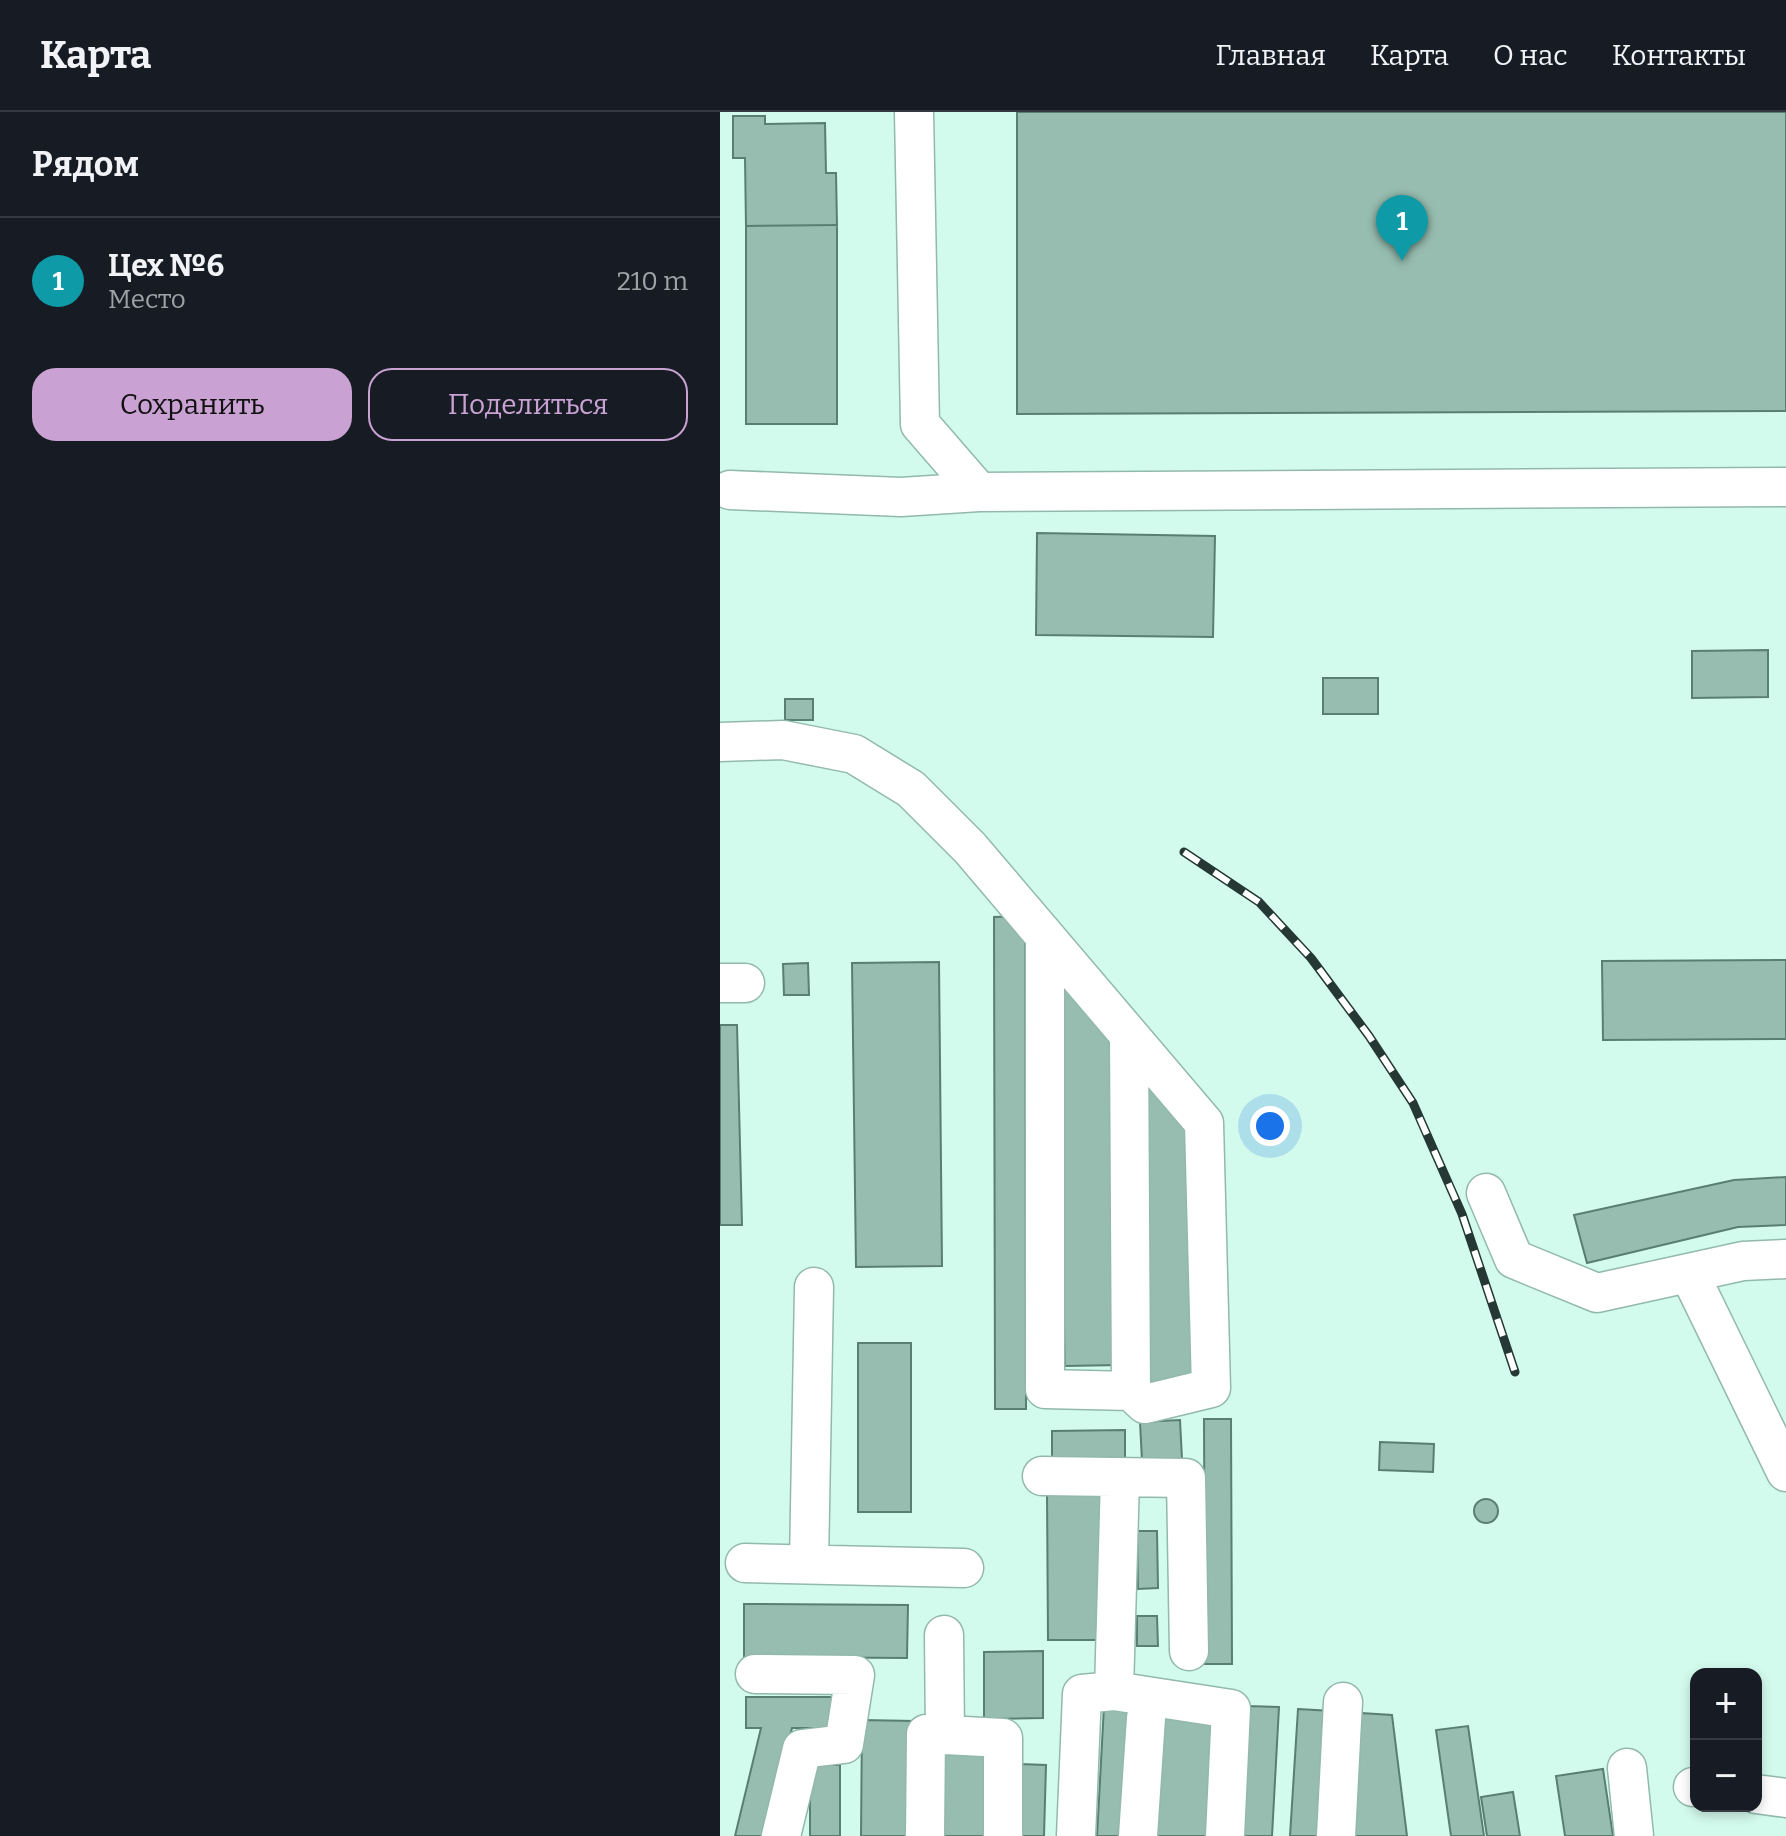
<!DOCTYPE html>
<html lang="ru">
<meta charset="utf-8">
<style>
body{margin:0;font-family:Bitter,serif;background:#20242c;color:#f1f3f6}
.controls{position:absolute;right:24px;bottom:24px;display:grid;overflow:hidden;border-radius:16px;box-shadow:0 4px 12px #0003}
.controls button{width:72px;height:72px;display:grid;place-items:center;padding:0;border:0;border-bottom:2px solid #363941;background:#171b24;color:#f1f3f6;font:40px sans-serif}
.you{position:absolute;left:550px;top:1014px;width:28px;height:28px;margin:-20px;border:6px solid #fff;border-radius:50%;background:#1a73e8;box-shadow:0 0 0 12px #1a73e833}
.badge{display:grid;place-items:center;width:52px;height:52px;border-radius:50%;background:#c9a2d3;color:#fff;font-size:26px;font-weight:700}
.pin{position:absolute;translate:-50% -66px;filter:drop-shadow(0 2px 4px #0008)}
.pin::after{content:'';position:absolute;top:42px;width:28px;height:24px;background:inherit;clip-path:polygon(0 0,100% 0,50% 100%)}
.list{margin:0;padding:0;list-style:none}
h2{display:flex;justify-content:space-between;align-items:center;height:104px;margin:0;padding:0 32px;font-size:34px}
h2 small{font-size:26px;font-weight:400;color:#9ea1a6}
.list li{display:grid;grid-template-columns:52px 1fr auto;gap:24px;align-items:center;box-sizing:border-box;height:128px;padding:0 32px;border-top:2px solid #363941}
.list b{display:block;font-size:30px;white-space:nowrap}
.list p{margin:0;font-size:26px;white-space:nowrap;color:#9ea1a6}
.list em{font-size:26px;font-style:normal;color:#9ea1a6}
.actions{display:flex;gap:16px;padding:24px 32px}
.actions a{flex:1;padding:18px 0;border:2px solid #c9a2d3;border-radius:24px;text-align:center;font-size:28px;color:#c9a2d3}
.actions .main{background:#c9a2d3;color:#111}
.map{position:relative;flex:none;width:1066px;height:1724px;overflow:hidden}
header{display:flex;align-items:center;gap:48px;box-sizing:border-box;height:112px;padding:0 40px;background:#171b24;border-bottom:2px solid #363941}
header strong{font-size:38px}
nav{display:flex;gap:44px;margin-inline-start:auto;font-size:28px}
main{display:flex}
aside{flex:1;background:#171b24}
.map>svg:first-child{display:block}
.building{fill:#96bdaf;stroke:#597e72;stroke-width:2}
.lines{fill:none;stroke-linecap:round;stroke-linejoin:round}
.minor-casing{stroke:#92b9ab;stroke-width:41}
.minor{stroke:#fff;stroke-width:38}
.rail-casing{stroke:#253833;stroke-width:9}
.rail{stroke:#fff;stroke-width:6;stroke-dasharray:18;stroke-linecap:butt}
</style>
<header>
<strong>Карта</strong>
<nav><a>Главная</a><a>Карта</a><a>О нас</a><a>Контакты</a></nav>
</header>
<main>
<aside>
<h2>Рядом<small></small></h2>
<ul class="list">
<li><span class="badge" style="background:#0f9aa8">1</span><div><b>Цех №6</b><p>Место</p></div><em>210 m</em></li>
</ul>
<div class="actions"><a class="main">Сохранить</a><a>Поделиться</a></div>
</aside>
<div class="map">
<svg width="1066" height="1724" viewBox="0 0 1066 1724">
<rect width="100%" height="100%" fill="#d3fbed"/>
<path class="building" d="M 297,0 L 1066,0 L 1066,299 L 297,302 Z
M 13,4 L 45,4 L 45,12 L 105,11 L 106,61 L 116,61 L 117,113 L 26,114 L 25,46 L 13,46 Z
M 117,113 L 117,312 L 26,312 L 26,114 Z
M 317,421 L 495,424 L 493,525 L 316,523 Z
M 1048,538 L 1048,585 L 972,586 L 972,539 Z
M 603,566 L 658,566 L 658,602 L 603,602 Z
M 65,587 L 93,587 L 93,608 L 65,608 Z
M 305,804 L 306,1297 L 275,1297 L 274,805 Z
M 1066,848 L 1066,927 L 883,928 L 882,849 Z
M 219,850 L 222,1154 L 136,1155 L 132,851 Z
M 88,851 L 89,883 L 64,883 L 63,852 Z
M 336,865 L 396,922 L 402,1253 L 345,1254 Z
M 0,913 L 17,913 L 22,1113 L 0,1113 Z
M 438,974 L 475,1016 L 479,1279 L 424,1280 L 418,975 Z
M 1066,1065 L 1066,1113 L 1018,1115 L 867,1151 L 854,1103 L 1014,1068 Z
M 138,1231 L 191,1231 L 191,1400 L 138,1400 Z
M 484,1307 L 511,1307 L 512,1552 L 485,1552 Z
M 460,1308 L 462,1347 L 422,1349 L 420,1310 Z
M 405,1318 L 405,1349 L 332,1349 L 332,1319 Z
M 660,1330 L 714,1332 L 713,1360 L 659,1358 Z
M 327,1380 L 386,1380 L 387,1528 L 328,1528 Z
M754 1399a12 12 0 1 1 24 0a12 12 0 1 1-24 0Z
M 417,1419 L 437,1419 L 438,1476 L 418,1477 Z
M 24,1492 L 188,1493 L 187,1546 L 24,1545 Z
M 417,1504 L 437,1504 L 438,1534 L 417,1534 Z
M 323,1539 L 323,1606 L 264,1607 L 264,1540 Z
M 26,1585 L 115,1585 L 115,1616 L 72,1616 L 46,1724 L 15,1724 L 41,1616 L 26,1616 Z
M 384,1594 L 412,1596 L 405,1724 L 377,1724 Z
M 526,1594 L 559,1595 L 552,1724 L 519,1724 Z
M 444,1597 L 498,1600 L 490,1724 L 436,1724 Z
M 578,1597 L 612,1599 L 605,1724 L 570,1724 Z
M 641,1601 L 672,1603 L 687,1724 L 633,1724 Z
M 142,1608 L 194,1609 L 192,1724 L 141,1724 Z
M 748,1614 L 764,1724 L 731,1724 L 716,1618 Z
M 269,1636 L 271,1724 L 222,1724 L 221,1637 Z
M 299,1652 L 326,1653 L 324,1724 L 297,1724 Z
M 90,1653 L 120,1653 L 120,1724 L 90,1724 Z
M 883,1657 L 893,1724 L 845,1724 L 836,1664 Z
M 793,1680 L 800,1724 L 767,1724 L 761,1685 Z"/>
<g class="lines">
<g class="minor-casing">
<path id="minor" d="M 194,0 L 200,312 L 259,380
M 10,378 L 181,385 L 259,380 L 1066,375
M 0,630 L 63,628 L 134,642 L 191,677 L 250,736 L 484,1011 L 491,1276 L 425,1292 L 411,1279 L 325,1277 L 325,824
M 0,871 L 25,871
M 409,924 L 411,1279
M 766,1081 L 794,1147 L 877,1181 L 1023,1149 L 1066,1147
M 969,1161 L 1066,1360
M 322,1364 L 466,1366 L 469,1539
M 25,1451 L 244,1456
M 89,1452 L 94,1175
M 224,1523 L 225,1623
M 35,1562 L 135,1563 L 124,1632 L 82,1637 L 61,1724
M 394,1579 L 511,1597 L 505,1724
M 907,1656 L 914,1724
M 973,1675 L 976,1675
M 1036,1682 L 1066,1686
M 205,1724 L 206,1622 L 283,1626 L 283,1724
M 356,1724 L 362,1582 L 394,1579 L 400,1366
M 418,1724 L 426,1606
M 616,1724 L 623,1590"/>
</g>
<use href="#minor" class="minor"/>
<g class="rail-casing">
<path id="rail" d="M 464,740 L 539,790 L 591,846 L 649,924 L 693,991 L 742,1102 L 795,1260"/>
</g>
<use href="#rail" class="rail"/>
</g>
</svg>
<div class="controls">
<button>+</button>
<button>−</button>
</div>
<div class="you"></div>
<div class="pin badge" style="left:682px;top:149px;background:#0f9aa8">1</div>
</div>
</main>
